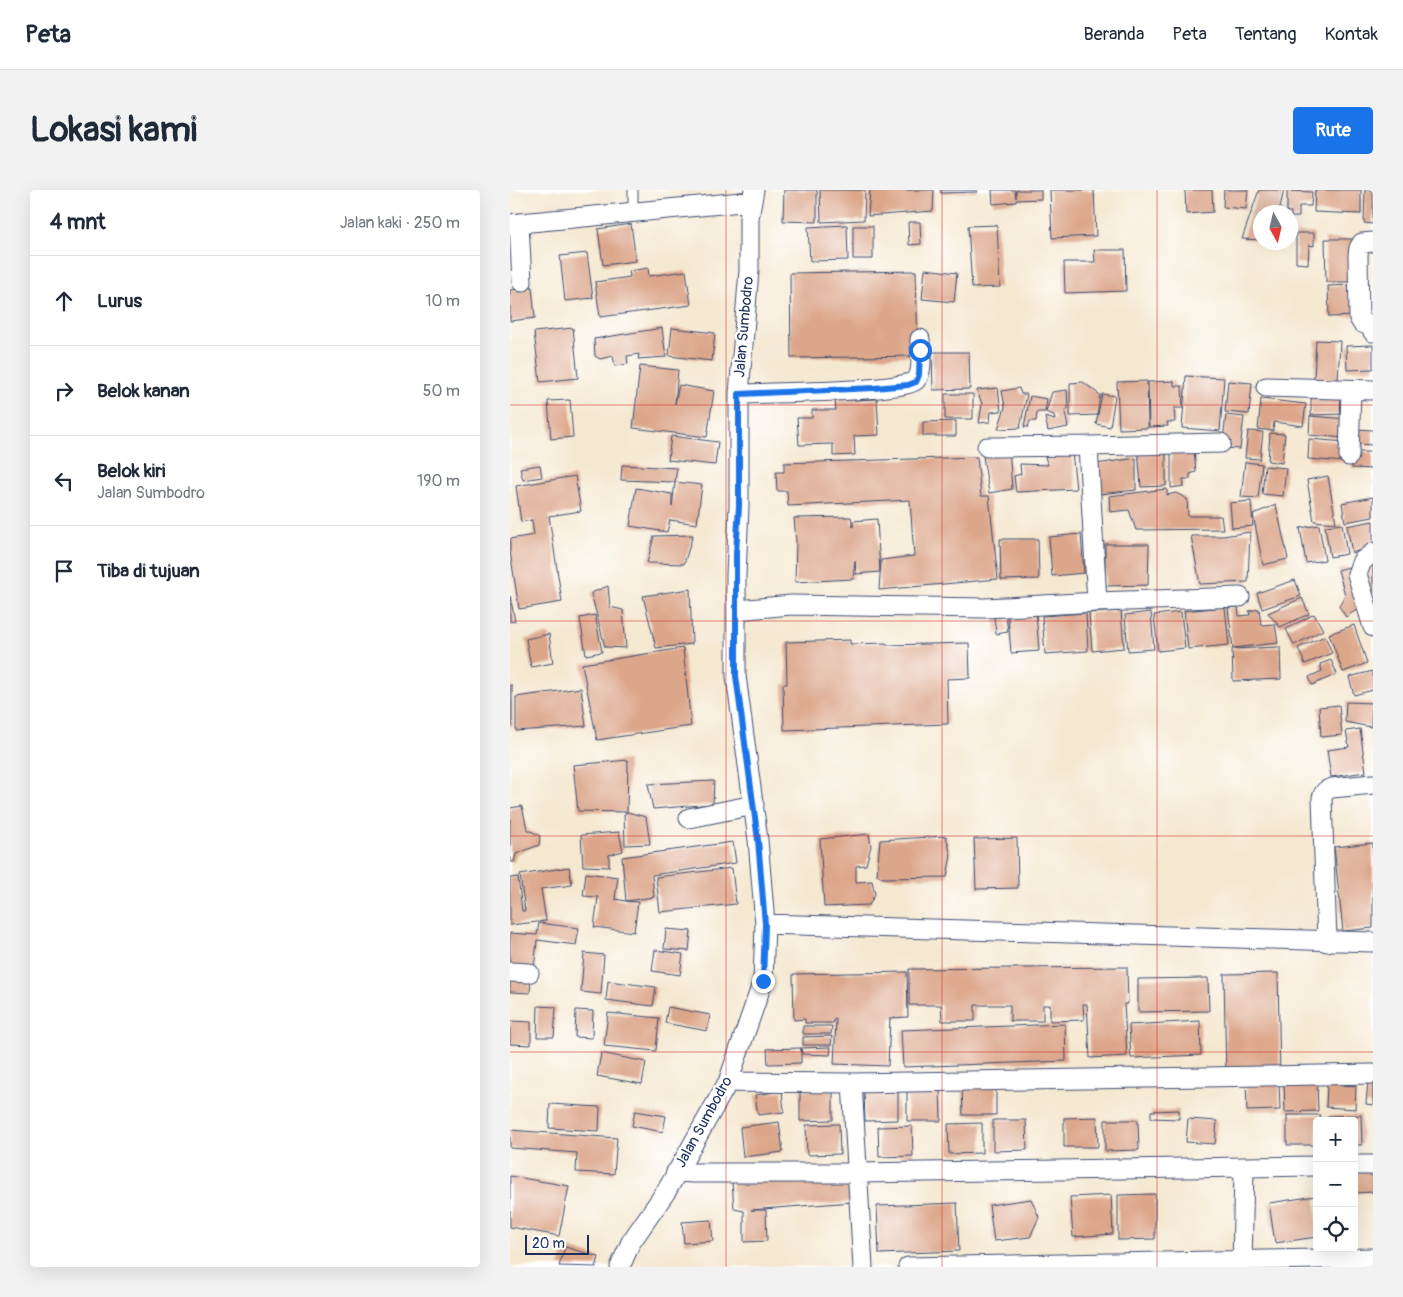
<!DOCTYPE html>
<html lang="id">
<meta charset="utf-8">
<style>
body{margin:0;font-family:Pangolin,sans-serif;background:#f2f2f3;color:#1f2937}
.controls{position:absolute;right:15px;bottom:15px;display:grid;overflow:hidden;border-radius:5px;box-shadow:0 5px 20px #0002}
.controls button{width:45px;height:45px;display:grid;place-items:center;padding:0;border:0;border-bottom:1px solid #e0e1e3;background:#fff;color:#1f2937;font:25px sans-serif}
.compass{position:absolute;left:743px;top:15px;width:45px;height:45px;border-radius:50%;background:#fff;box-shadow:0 5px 20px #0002;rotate:172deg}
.scale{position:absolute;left:15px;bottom:12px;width:64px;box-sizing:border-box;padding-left:5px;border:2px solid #1b2f5e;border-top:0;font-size:14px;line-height:18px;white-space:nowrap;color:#1b2f5e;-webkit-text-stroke:4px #fff;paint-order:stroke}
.stop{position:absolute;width:15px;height:15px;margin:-11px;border:4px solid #1a73e8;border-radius:50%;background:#fff}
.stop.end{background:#1a73e8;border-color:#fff;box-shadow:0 1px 5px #0008}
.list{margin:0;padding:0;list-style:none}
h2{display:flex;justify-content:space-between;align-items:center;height:65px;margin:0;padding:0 20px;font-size:21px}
h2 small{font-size:16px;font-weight:400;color:#747a83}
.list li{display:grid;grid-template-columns:32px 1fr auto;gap:15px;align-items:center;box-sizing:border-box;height:90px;padding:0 20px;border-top:1px solid #e0e1e3}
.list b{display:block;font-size:19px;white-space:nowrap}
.list p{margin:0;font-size:16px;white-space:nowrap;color:#747a83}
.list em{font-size:16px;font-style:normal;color:#747a83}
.icon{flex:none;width:28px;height:28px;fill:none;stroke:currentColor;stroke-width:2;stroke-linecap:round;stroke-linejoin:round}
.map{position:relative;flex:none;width:863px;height:1077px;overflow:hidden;border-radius:5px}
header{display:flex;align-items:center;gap:30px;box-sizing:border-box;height:70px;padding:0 25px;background:#fff;border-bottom:1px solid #e0e1e3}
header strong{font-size:24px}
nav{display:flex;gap:28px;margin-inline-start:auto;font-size:18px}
.intro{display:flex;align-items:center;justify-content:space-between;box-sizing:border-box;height:120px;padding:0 30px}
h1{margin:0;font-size:35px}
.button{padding:12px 22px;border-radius:5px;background:#1a73e8;color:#fff;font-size:18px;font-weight:700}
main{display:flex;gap:30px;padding:0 30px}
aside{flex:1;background:#fff;border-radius:5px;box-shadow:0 5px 20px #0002}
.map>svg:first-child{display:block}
.building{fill:#dca68a}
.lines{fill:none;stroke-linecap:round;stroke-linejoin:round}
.service-casing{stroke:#3c4b6f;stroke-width:11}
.minor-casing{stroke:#3c4b6f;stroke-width:21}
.service{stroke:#fff;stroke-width:9}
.minor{stroke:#fff;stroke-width:19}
.route{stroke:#1a73e8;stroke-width:6}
.grid{fill:none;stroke:#d62828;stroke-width:1;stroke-opacity:0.55}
.labels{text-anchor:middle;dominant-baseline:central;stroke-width:5;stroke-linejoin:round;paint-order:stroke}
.street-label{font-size:15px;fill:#1b2f5e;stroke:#fff}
</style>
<header>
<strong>Peta</strong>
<nav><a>Beranda</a><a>Peta</a><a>Tentang</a><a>Kontak</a></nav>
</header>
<div class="intro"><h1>Lokasi kami</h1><a class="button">Rute</a></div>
<main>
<aside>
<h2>4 mnt<small>Jalan kaki · 250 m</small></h2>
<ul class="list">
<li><svg class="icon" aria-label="ahead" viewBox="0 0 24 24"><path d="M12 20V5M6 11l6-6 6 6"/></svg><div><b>Lurus</b></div><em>10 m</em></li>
<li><svg class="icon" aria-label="right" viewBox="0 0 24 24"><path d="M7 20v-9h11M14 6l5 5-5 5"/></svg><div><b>Belok kanan</b></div><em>50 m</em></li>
<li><svg class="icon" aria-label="left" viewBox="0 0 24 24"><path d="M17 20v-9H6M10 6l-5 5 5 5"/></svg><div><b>Belok kiri</b><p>Jalan Sumbodro</p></div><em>190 m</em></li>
<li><svg class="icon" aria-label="arrive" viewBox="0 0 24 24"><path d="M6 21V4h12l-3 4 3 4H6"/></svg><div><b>Tiba di tujuan</b></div></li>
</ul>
</aside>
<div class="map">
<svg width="863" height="1077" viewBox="0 0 863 1077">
<rect width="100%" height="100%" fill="#fff"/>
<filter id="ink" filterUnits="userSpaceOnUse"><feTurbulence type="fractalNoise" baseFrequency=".02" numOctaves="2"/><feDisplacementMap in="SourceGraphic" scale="10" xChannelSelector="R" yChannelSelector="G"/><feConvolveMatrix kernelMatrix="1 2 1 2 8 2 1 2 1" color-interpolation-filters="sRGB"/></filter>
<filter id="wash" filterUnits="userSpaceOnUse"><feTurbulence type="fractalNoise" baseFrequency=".0096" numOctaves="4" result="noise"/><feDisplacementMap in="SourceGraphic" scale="20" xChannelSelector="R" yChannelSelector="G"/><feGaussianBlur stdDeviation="1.12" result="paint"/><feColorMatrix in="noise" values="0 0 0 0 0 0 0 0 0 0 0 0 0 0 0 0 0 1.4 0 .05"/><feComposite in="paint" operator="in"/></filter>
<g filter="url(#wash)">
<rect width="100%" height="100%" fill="#f5e8d1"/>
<g id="blocks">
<path class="building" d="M 274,0 L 307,0 L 307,32 L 273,31 Z
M 310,0 L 355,0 L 354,30 L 311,32 Z
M 360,0 L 424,0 L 423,21 L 358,26 Z
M 430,0 L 467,0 L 467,2 L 431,3 Z
M 482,0 L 505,0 L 506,8 L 506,0 L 531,0 L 531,9 L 506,10 L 506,12 L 483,14 Z
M 540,0 L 584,0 L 586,46 L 542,48 Z
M 675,0 L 702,0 L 703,22 L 676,24 Z
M 714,0 L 738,0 L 736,19 L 713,17 Z
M 749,0 L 774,0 L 769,22 L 751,22 L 751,50 L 732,49 Z
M 805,0 L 851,0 L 851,24 L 804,22 Z
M 855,0 L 863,0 L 863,34 L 854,33 Z
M 777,1 L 802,2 L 801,16 L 789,16 L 789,27 L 781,27 L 781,22 L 777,22 Z
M 398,32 L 410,32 L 411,54 L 399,55 Z
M 121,34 L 126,71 L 93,75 L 88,39 Z
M 337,35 L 338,70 L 300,71 L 298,37 Z
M 487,35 L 490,97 L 462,98 L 458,36 Z
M 343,36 L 363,36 L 363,69 L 343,69 Z
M 786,43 L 804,43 L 804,56 L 799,55 L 798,74 L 786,73 Z
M 815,49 L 846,49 L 846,92 L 816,92 Z
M 584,60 L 615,60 L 616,101 L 555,103 L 554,72 L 585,72 Z
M 77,63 L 83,108 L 55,111 L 50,66 Z
M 138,78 L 139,86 L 176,81 L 181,115 L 90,127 L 85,92 L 120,87 L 119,81 Z
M 415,79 L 447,83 L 444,112 L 412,109 Z
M 406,81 L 408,166 L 281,168 L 280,83 Z
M 846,95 L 847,126 L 819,127 L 818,96 Z
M 22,97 L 25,128 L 0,131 L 0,100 Z
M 63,138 L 68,188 L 30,192 L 24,142 Z
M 152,138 L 156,167 L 128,169 L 129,164 L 117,166 L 118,174 L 105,176 L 103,166 L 90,169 L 85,166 L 84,149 Z
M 162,138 L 205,143 L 202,171 L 159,166 Z
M 806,150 L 830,151 L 828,190 L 804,189 Z
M 863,155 L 863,179 L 837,180 L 836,156 Z
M 422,162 L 459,162 L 460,199 L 423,200 Z
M 130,176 L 168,180 L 165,214 L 169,195 L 204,201 L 197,247 L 123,238 Z
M 676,186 L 714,188 L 710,241 L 672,238 Z
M 637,191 L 638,238 L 609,239 L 607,192 Z
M 664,191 L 664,196 L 672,196 L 673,218 L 664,218 L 665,232 L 657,232 L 658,236 L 639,237 L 638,192 Z
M 718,191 L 742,193 L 739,224 L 715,222 Z
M 573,192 L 590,205 L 587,225 L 560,226 L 560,193 Z
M 488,198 L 491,221 L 481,222 L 480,232 L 469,233 L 472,214 L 467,200 Z
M 509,198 L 511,204 L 517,204 L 510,238 L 488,239 L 495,217 L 492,201 Z
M 557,200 L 558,218 L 555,222 L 558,237 L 538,241 L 535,227 L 545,230 L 544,225 L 536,222 L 542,202 Z
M 435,204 L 463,204 L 463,229 L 435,229 Z
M 592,204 L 605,206 L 600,237 L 586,234 Z
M 520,206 L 537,209 L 535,222 L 527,222 L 526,231 L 520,231 L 518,237 L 514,237 Z
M 834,207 L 834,224 L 801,225 L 801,208 Z
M 367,209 L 369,245 L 344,246 L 345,265 L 323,266 L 323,254 L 289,255 L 287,228 L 302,228 L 302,220 L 326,220 L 325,211 Z
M 751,209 L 796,214 L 793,236 L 764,232 L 763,241 L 748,239 Z
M 60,210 L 63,247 L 41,249 L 38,211 Z
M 716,225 L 734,227 L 730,259 L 712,258 Z
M 800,226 L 838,229 L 836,248 L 799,245 Z
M 446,231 L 446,246 L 413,246 L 413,232 Z
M 844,239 L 863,240 L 863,255 L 843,254 Z
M 738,241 L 753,242 L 750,269 L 735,268 Z
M 760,243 L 775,244 L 772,273 L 758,271 Z
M 161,246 L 208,252 L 205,275 L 158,270 Z
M 799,249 L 835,252 L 834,272 L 798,269 Z
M 499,258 L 502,299 L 479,303 L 472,260 Z
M 656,258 L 656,296 L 631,297 L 628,259 Z
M 684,260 L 686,282 L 680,284 L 680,289 L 673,289 L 674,296 L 661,298 L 661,261 Z
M 533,262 L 562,262 L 566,299 L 506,302 L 504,286 L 511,284 L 510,274 L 538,275 Z
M 842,262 L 863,262 L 863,279 L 842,278 Z
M 467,267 L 471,306 L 479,306 L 488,389 L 369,400 L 371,370 L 404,366 L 400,310 L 278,316 L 277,301 L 267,301 L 266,282 L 274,282 L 274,273 Z
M 626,268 L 626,300 L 590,304 L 586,274 Z
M 735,272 L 752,274 L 748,308 L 731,307 Z
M 30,275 L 32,287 L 13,290 L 10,278 Z
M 112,275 L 167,278 L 165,292 L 111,290 Z
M 755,276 L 776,278 L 773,306 L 752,304 Z
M 65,286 L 71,321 L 39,326 L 52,412 L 9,419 L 0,361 L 0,349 L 24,345 L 22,330 L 11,332 L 6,296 Z
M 818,286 L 826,333 L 804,331 L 797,290 Z
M 165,292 L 192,295 L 187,334 L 160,330 L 157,342 L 120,336 L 126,298 L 162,304 L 162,317 Z
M 657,299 L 657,305 L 666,303 L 677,309 L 678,326 L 711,326 L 713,339 L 626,340 L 619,320 L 600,322 L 599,306 Z
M 863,307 L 863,327 L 835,332 L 832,313 Z
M 741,311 L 743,336 L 722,338 L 720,313 Z
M 766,315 L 778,369 L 753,375 L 743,324 Z
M 341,327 L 343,337 L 343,331 L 367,329 L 370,382 L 346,384 L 345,371 L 343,389 L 285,392 L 286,351 L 284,328 Z
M 863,331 L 863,356 L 842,363 L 837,336 Z
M 832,334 L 837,364 L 820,367 L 815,336 Z
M 809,335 L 815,370 L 796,373 L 790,338 Z
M 740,342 L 738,392 L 690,394 L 681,346 L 713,346 Z
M 571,344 L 574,383 L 542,386 L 539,347 Z
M 183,345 L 174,374 L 137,373 L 144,346 Z
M 490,349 L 528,349 L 529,389 L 491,390 Z
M 595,354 L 639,354 L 638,395 L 595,396 Z
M 863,375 L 863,410 L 861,410 L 856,376 Z
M 839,377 L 851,417 L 836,427 L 829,416 L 835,405 L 828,380 Z
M 785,390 L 791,406 L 752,419 L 747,403 Z
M 98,396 L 100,417 L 113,420 L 116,458 L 95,457 L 81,403 Z
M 180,399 L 182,454 L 146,458 L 133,406 Z
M 0,406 L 5,431 L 0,432 Z
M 792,408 L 799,424 L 770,437 L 758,423 Z
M 715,417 L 719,455 L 678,459 L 674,421 Z
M 728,417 L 729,426 L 740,425 L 739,421 L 749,419 L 751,435 L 765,434 L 768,453 L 723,458 L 718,418 Z
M 611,421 L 614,458 L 582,461 L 579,423 Z
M 641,422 L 644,459 L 618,461 L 615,425 Z
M 671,422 L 675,458 L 648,461 L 644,425 Z
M 526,423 L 529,461 L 501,463 L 498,426 Z
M 576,423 L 578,461 L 535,464 L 532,426 Z
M 804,424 L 813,440 L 784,455 L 776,439 Z
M 85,425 L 92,462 L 76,465 L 70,428 Z
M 496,426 L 498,442 L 486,444 L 484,427 Z
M 844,435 L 857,473 L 833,482 L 819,444 Z
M 39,444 L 43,473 L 21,477 L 16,449 Z
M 815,446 L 822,463 L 795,474 L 788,458 Z
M 340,450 L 340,454 L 376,453 L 376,455 L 459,453 L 460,488 L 437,489 L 438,534 L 274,540 L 273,494 L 277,494 L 276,452 Z
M 770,457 L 771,489 L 723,491 L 722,459 Z
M 173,458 L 181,536 L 87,550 L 72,474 Z
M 821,470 L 827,484 L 802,495 L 799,487 L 812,481 L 810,474 Z
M 863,481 L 863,500 L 844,505 L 839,487 Z
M 0,495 L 2,495 L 2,537 L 0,537 Z
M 71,498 L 76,536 L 6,541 L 6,507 Z
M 836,512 L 862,513 L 861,537 L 835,532 Z
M 829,515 L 832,545 L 811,547 L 809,517 Z
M 850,539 L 856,582 L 821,587 L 817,560 L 839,557 L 836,541 Z
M 118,570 L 117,622 L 136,627 L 140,654 L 115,655 L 114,625 L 117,622 L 68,621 L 63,575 Z
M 204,591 L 203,614 L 143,619 L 138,594 Z
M 12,616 L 17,639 L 30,646 L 29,655 L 6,664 L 4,672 L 0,672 L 0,618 Z
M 109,642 L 113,661 L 99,665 L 99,677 L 73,676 L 71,645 Z
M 359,644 L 361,656 L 356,675 L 346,676 L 346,692 L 362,691 L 365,704 L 359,715 L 314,717 L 310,649 Z
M 436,646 L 441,665 L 437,687 L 373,688 L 367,685 L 370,650 Z
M 507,648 L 508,698 L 466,699 L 464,649 Z
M 223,652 L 226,673 L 142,685 L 144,707 L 116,711 L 128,712 L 124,742 L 84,737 L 88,707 L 73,706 L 76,683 L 108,687 L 105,709 L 116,711 L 112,667 Z
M 863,653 L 863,738 L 833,741 L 824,657 Z
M 59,677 L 62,695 L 31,699 L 36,731 L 0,735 L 0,688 L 8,687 L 12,721 L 15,721 L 10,685 Z
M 222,678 L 226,714 L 150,722 L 146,687 Z
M 29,733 L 69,738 L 66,755 L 27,750 L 24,780 L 0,778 L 0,743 L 27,745 Z
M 156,739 L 181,741 L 179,761 L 154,759 Z
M 145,760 L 173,764 L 170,785 L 142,781 Z
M 74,763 L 94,765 L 91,804 L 71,802 Z
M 617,777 L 618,814 L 614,814 L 617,866 L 580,868 L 577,814 L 573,814 L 574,830 L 540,831 L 540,815 L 533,815 L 533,831 L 500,831 L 500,815 L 465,815 L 465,831 L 432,831 L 431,815 L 399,815 L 399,779 Z
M 397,782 L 398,827 L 380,828 L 378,876 L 324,874 L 326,829 L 324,829 L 323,833 L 295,833 L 295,829 L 284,830 L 283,784 Z
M 768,783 L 770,888 L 716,889 L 714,784 Z
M 0,787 L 21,788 L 20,803 L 0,802 Z
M 698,788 L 699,821 L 628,822 L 628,789 Z
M 98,791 L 146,797 L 143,816 L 96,810 Z
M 28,816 L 46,817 L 44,847 L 27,847 Z
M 158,817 L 200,825 L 197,841 L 155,833 Z
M 66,820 L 83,821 L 82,848 L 65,847 Z
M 98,823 L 149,828 L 146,861 L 94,856 Z
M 0,831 L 21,832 L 21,855 L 0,854 Z
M 690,831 L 691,865 L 621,868 L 619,835 Z
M 555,834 L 556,871 L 393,877 L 391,840 Z
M 293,836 L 322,836 L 321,844 L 293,844 Z
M 322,846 L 321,855 L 293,855 L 293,847 Z
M 321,857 L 320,865 L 292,864 L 291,858 Z
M 291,858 L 291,873 L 258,874 L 257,859 Z
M 91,863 L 136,872 L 132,894 L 87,886 Z
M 769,890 L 770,920 L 737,921 L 736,891 Z
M 807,891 L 808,921 L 775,922 L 774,892 Z
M 858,891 L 863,892 L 863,915 L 856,914 Z
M 486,894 L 486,925 L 453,925 L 452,895 Z
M 817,894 L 846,896 L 845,919 L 816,917 Z
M 290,900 L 323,900 L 323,930 L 290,931 Z
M 388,900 L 388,930 L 355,931 L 354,901 Z
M 430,900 L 431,931 L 397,931 L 397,901 Z
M 272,901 L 274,922 L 248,925 L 245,905 Z
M 40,914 L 90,917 L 89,941 L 39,938 Z
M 669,920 L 669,929 L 641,928 L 641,921 Z
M 125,921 L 156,926 L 153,942 L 122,936 Z
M 777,925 L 810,925 L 811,931 L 807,931 L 807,955 L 777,955 Z
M 851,925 L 852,955 L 844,955 L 844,931 L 818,931 L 818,926 Z
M 587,927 L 588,957 L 554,957 L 554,928 Z
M 678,929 L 707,931 L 705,954 L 676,952 Z
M 483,930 L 516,930 L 517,960 L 483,961 Z
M 595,930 L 628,930 L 629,960 L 595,961 Z
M 269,932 L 273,962 L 233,967 L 230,937 Z
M 472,933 L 472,963 L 439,964 L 438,934 Z
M 329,934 L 330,964 L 297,965 L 296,935 Z
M 402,936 L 403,966 L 369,967 L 368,937 Z
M 0,940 L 107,948 L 104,984 L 66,982 L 67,963 L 0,958 Z
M 863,978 L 863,1002 L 844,1003 L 844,979 Z
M 340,984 L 342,1012 L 241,1020 L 256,1020 L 257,1051 L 234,1052 L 234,1021 L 224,1019 L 222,991 Z
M 0,986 L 59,996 L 49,1046 L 0,1037 Z
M 645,1004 L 645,1049 L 608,1050 L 608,1005 Z
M 601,1005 L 603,1044 L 563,1047 L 560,1007 Z
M 806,1006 L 807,1047 L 765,1053 L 759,1013 Z
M 521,1009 L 529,1027 L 520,1047 L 484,1051 L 479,1015 Z
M 447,1013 L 449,1061 L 369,1064 L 367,1016 Z
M 201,1030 L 203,1051 L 174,1053 L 172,1032 Z
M 55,1057 L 89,1067 L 86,1077 L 49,1076 Z"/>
</g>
</g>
<g filter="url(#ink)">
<use href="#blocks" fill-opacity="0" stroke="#3c4b6f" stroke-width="1"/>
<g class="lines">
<g class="service-casing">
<path id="service" d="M 123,21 L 123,0"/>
</g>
<g class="minor-casing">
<path id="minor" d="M 9,33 L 12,92
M 0,34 L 242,11
M 863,52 L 852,53 L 849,58 L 848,65 L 849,128 L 852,133 L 859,135 L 863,142
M 756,197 L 863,200
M 229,204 C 253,203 397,202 406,190 C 414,181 410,160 410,149
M 578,256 L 587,412
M 477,257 L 578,256 L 711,253
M 839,266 L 841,200
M 863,363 L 852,371 L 847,384 L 863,437
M 227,420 L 281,415 L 475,418 L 587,412 L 730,407
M 179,628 L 244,615
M 255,734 L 863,752
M 817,752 L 812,608 C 814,601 816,600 822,598 L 863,594
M 0,782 L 19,783
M 218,892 L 342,893 L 863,884
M 342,893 L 353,1077
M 844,975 L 863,975
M 166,982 L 184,983 L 346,983 L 807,976
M 110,1077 L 121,1052 L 157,1000 L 218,892 L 253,791 L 255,734 L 248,650 L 226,486 L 226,385 L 229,316 L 229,204 L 239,80 L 239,28 L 244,0
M 398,1077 L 863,1068
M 732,1077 L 734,978"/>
</g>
<use href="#service" class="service"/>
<use href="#minor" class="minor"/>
</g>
</g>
<g class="lines" filter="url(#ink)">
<path class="route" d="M 253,791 L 255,734 L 248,650 L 226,486 L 226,363 L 229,316 L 229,204 L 364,198 L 398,195 L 406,192 L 409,185 L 410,160"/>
</g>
<path class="grid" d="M 216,0 L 216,1077M 432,0 L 432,1077M 647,0 L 647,1077M 0,215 L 863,215M 0,431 L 863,431M 0,646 L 863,646M 0,862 L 863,862"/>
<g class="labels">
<g class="street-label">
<text transform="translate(234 137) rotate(-85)">Jalan Sumbodro</text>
<text transform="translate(194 932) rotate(-61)">Jalan Sumbodro</text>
</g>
</g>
</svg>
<div class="controls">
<button>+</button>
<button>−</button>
<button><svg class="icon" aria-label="locate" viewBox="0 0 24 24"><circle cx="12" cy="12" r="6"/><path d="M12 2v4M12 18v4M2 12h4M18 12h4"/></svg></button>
</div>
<svg class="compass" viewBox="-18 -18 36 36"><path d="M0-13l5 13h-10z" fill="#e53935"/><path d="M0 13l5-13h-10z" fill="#747a83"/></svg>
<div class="scale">20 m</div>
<div class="stop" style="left:410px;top:160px"></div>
<div class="stop end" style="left:253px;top:791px"></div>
</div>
</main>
